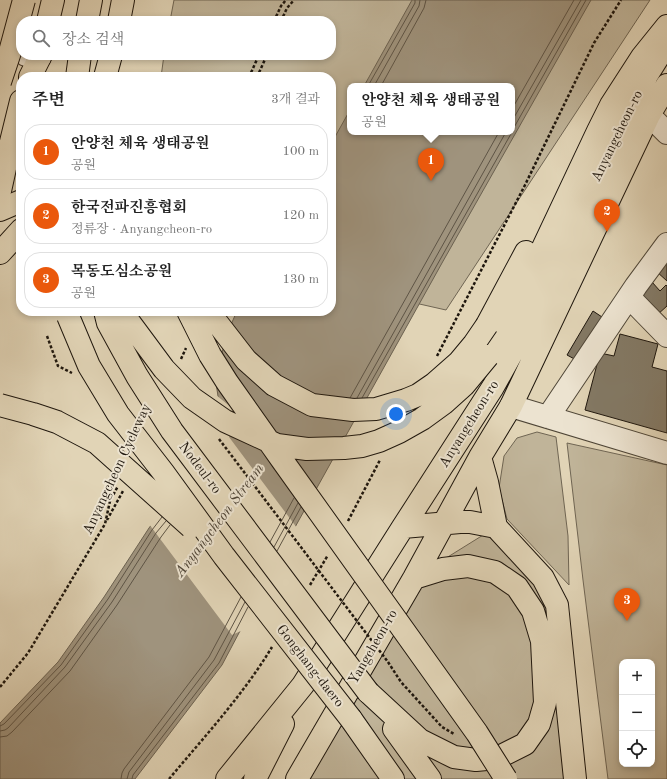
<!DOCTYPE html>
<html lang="ko">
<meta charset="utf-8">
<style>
body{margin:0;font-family:"Old Standard TT","Noto Serif KR",serif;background:#f2f2f2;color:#222}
.controls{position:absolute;right:12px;bottom:12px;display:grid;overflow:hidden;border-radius:8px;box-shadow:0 2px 6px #0003}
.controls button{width:36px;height:36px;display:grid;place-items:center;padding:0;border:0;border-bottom:1px solid #e0e0e0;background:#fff;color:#222;font:20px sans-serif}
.you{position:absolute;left:396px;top:414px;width:14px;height:14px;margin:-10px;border:3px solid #fff;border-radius:50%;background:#1a73e8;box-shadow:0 0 0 6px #1a73e833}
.badge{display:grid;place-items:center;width:26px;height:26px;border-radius:50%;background:#ea580c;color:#fff;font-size:13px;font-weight:700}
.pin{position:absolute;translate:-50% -33px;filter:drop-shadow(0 1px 2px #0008)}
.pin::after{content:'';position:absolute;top:21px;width:14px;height:12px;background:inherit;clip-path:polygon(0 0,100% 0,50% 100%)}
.popup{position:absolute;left:347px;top:83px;width:168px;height:52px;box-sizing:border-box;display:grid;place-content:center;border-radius:8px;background:#fff;filter:drop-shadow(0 1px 3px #0005);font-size:13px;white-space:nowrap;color:#767676}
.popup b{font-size:15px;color:#222}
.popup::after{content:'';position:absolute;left:50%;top:100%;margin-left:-8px;border:8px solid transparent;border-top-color:#fff}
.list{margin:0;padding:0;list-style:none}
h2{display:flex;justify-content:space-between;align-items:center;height:52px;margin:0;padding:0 16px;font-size:17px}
h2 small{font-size:13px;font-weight:400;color:#767676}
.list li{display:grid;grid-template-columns:26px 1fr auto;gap:12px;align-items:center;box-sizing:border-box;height:56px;margin:0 8px 8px;padding:0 8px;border:1px solid #e0e0e0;border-radius:16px}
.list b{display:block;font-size:15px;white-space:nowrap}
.list p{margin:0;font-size:13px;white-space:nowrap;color:#767676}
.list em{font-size:13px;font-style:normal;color:#767676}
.icon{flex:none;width:22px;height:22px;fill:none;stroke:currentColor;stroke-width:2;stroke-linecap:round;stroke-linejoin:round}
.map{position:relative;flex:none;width:667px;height:779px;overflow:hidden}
.search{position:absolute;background:#fff;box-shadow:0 2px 6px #0003;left:16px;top:16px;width:320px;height:44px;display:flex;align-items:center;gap:10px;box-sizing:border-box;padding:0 14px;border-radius:16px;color:#767676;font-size:15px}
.panel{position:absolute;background:#fff;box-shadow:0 2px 6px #0003;left:16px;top:72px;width:320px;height:244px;border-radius:16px}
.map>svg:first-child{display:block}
.green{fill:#c0b499;stroke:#6f6553;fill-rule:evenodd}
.water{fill:#9f937d;stroke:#6b6150}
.pier{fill:#e1d4b6}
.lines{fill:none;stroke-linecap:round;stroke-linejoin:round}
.shore{stroke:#5e5445;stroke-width:1}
.building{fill:#837965;stroke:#1e160d}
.minor-casing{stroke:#4f4637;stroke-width:24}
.major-casing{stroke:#1e160d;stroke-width:24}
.highway-casing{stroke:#1e160d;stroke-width:24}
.path{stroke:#1e160d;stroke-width:2.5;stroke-dasharray:3 2;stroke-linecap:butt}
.minor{stroke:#ece3d0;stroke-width:22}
.major{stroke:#e1d4b6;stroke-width:22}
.highway{stroke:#e1d4b6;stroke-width:22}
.major-bridge-casing{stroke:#1e160d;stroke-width:24;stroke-linecap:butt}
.path-bridge{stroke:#1e160d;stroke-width:2.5;stroke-dasharray:3 2;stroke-linecap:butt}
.major-bridge{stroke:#e1d4b6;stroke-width:22}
.labels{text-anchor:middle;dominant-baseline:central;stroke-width:4;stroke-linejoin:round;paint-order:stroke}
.street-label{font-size:14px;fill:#1e160d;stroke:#ece3d0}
.water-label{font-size:15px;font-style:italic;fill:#52483a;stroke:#ece3d0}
</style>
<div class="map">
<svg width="667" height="779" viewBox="0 0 667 779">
<rect width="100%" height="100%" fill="#e1d4b6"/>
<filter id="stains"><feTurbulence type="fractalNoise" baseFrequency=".005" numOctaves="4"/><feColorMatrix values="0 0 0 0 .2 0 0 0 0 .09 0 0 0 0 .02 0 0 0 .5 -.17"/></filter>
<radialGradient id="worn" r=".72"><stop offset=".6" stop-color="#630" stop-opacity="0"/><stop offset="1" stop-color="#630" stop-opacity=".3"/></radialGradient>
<path class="green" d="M 174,0 L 650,0 L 446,310 L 331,284 L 331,77 L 161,77 L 164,55 L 331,55 L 331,21 L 170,21 ZM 350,86 L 512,86 L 512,132 L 350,132 Z
M 537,432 L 556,437 L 568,536 L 569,585 L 507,519 L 499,488 L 504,456 L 517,438 Z
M 567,443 L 667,465 L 667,779 L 608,779 L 583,580 ZM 622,662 L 652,662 L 652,764 L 622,764 Z
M 496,527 L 543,578 L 575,779 L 297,779 L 414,578 Z"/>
<path class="water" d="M 412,0 L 591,0 L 442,263 L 294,529 L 222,665 L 135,779 L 0,779 L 0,723 L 58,662 L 104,597 L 149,528 L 189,475 L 219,403 L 215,376 L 229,329 L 237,311 L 331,311 L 331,144 L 350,110 L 350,132 L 512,132 L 512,86 L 364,86 Z"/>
<path class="pier" d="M 216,395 L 237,412 L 229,437 L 297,528 L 243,630 L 232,635 L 149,524 L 187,474 L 217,403 Z"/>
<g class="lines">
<path class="shore" d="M 368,86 L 415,3 L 415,0
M 374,86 L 419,6 L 420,0
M 381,86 L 424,8 L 426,0
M 512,109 L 574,0
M 512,121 L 581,0
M 512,131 L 586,0
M 350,398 L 499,132
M 357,398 L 506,132
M 362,398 L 512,132
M 270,542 L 294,498
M 274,547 L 298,503
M 277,551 L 301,507
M 0,726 L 4,724 L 61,665 L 108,599 L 152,530 L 162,517
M 0,731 L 5,730 L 8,728 L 65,667 L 112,602 L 156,533 L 166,521
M 0,737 L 7,736 L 12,732 L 70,671 L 117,605 L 161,537 L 170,525
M 121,779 L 122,773 L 124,769 L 209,657 L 241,597
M 127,779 L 129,772 L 214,660 L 245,602
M 132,779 L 133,775 L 219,663 L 248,607"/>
</g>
<path class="building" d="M 667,260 L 667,281 L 656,271 Z
M 652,282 L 660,291 L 666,285 L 667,286 L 667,306 L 657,315 L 638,295 Z
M 593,311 L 605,319 L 580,362 L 567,355 Z
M 620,334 L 658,344 L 652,367 L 667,371 L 667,433 L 585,410 L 600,353 L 614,356 Z"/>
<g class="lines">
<g class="minor-casing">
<path id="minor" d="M 26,55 L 40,57
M 649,115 L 667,133
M 629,297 L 667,336
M 511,406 L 667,453
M 548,417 L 636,286 L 667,244"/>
</g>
<g class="major-casing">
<path id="major" d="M 48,21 L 53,0
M 87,21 L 91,0
M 119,21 L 123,0
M 77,77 L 80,55
M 105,77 L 111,55
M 0,210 L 21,201
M 0,253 L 21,230
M 487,325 L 526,252
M 488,356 L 500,335 L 523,290 L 598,131 L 611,105 L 642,57 L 667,26
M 480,457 L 487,482 L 496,527 L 543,578 L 557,605 L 575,779
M 403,527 L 460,522 L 470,522 L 496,527
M 368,692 L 420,740 L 454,757 L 476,760 L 497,758 L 525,744 L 539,724 L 545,703 L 542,641 L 533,611 L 517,587 L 495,572 L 468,566 L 443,569 L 414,578
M 351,719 L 393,779
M 394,729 L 430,779
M 227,779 L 303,685 L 403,527 L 493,387 L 518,342 L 647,75 L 667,43
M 255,779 L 283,724
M 297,779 L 414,578 L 480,457 L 511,406 L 649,115 L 667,85"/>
</g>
<g class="highway-casing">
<path id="highway" d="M 30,77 L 40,57
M 0,191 L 9,150 L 21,101"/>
</g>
<path class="path" d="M 274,21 L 281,6 L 286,0
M 281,21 L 287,8 L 294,0
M 249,77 L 259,55
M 257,77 L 267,55
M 47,336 L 58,366 L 72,373
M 437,356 L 525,185 L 594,43 L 621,0
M 181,359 L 186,348
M 107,520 L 123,491
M 348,521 L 380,460
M 310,585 L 328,555
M 388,662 L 401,682 L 442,727 L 454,734
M 0,687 L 28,653 L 105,524 L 110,501 L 118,486
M 169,779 C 205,736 243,695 272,647"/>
<use href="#minor" class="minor"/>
<use href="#major" class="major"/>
<use href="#highway" class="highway"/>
<g class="major-bridge-casing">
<path id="major-bridge" d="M 0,82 L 10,52 L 24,0
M 105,311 L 108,323 L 137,376 L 172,431 L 368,692
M 121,311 L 164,369 L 192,398 L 225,421 L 277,445 L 307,449 L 344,448 L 362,446 L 379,441 L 399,432 L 422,419 L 444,403 L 464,385 L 488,356
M 188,311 L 210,355 L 227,382 L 282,460 L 477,733 L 506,779
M 208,311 L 246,360 L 274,385 L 312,405 L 353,410 L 376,409 L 406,400 L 418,395 L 434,384 L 459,362 L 474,344 L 487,325
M 68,316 L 89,366 L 118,414 L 163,472 L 224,556 L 351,719
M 0,405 L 33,414 L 57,422 L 97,443 L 191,527"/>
</g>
<path class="path-bridge" d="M 219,439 L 388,662"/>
<use href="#major-bridge" class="major-bridge"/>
</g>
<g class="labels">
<g class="street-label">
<text transform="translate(617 136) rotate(-64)">Anyangcheon-ro</text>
<text transform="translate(469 424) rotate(-58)">Anyangcheon-ro</text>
<text transform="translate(200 468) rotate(53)">Nodeul-ro</text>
<text transform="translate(117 469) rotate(-65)">Anyangcheon Cycleway</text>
<text transform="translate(373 647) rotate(-60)">Yangcheon-ro</text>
<text transform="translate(310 666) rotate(52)">Gonghang-daero</text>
</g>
<g class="water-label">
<text transform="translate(220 521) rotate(-53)">Anyangcheon Stream</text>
</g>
</g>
<rect width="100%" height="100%" filter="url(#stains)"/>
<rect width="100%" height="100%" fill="url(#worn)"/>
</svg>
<div class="controls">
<button>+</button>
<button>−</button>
<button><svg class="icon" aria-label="locate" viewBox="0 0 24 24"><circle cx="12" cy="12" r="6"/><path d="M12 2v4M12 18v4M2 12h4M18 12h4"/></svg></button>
</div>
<div class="you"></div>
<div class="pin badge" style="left:431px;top:181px">1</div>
<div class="popup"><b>안양천 체육 생태공원</b>공원</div>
<div class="pin badge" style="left:607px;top:232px">2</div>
<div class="pin badge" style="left:627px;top:621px">3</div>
<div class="search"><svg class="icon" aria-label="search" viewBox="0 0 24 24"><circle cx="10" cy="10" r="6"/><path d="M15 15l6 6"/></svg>장소 검색</div>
<section class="panel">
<h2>주변<small>3개 결과</small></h2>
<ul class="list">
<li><span class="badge">1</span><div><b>안양천 체육 생태공원</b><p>공원</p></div><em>100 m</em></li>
<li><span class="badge">2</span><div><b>한국전파진흥협회</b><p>정류장 · Anyangcheon-ro</p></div><em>120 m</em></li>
<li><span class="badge">3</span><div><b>목동도심소공원</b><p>공원</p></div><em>130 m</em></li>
</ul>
</section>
</div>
